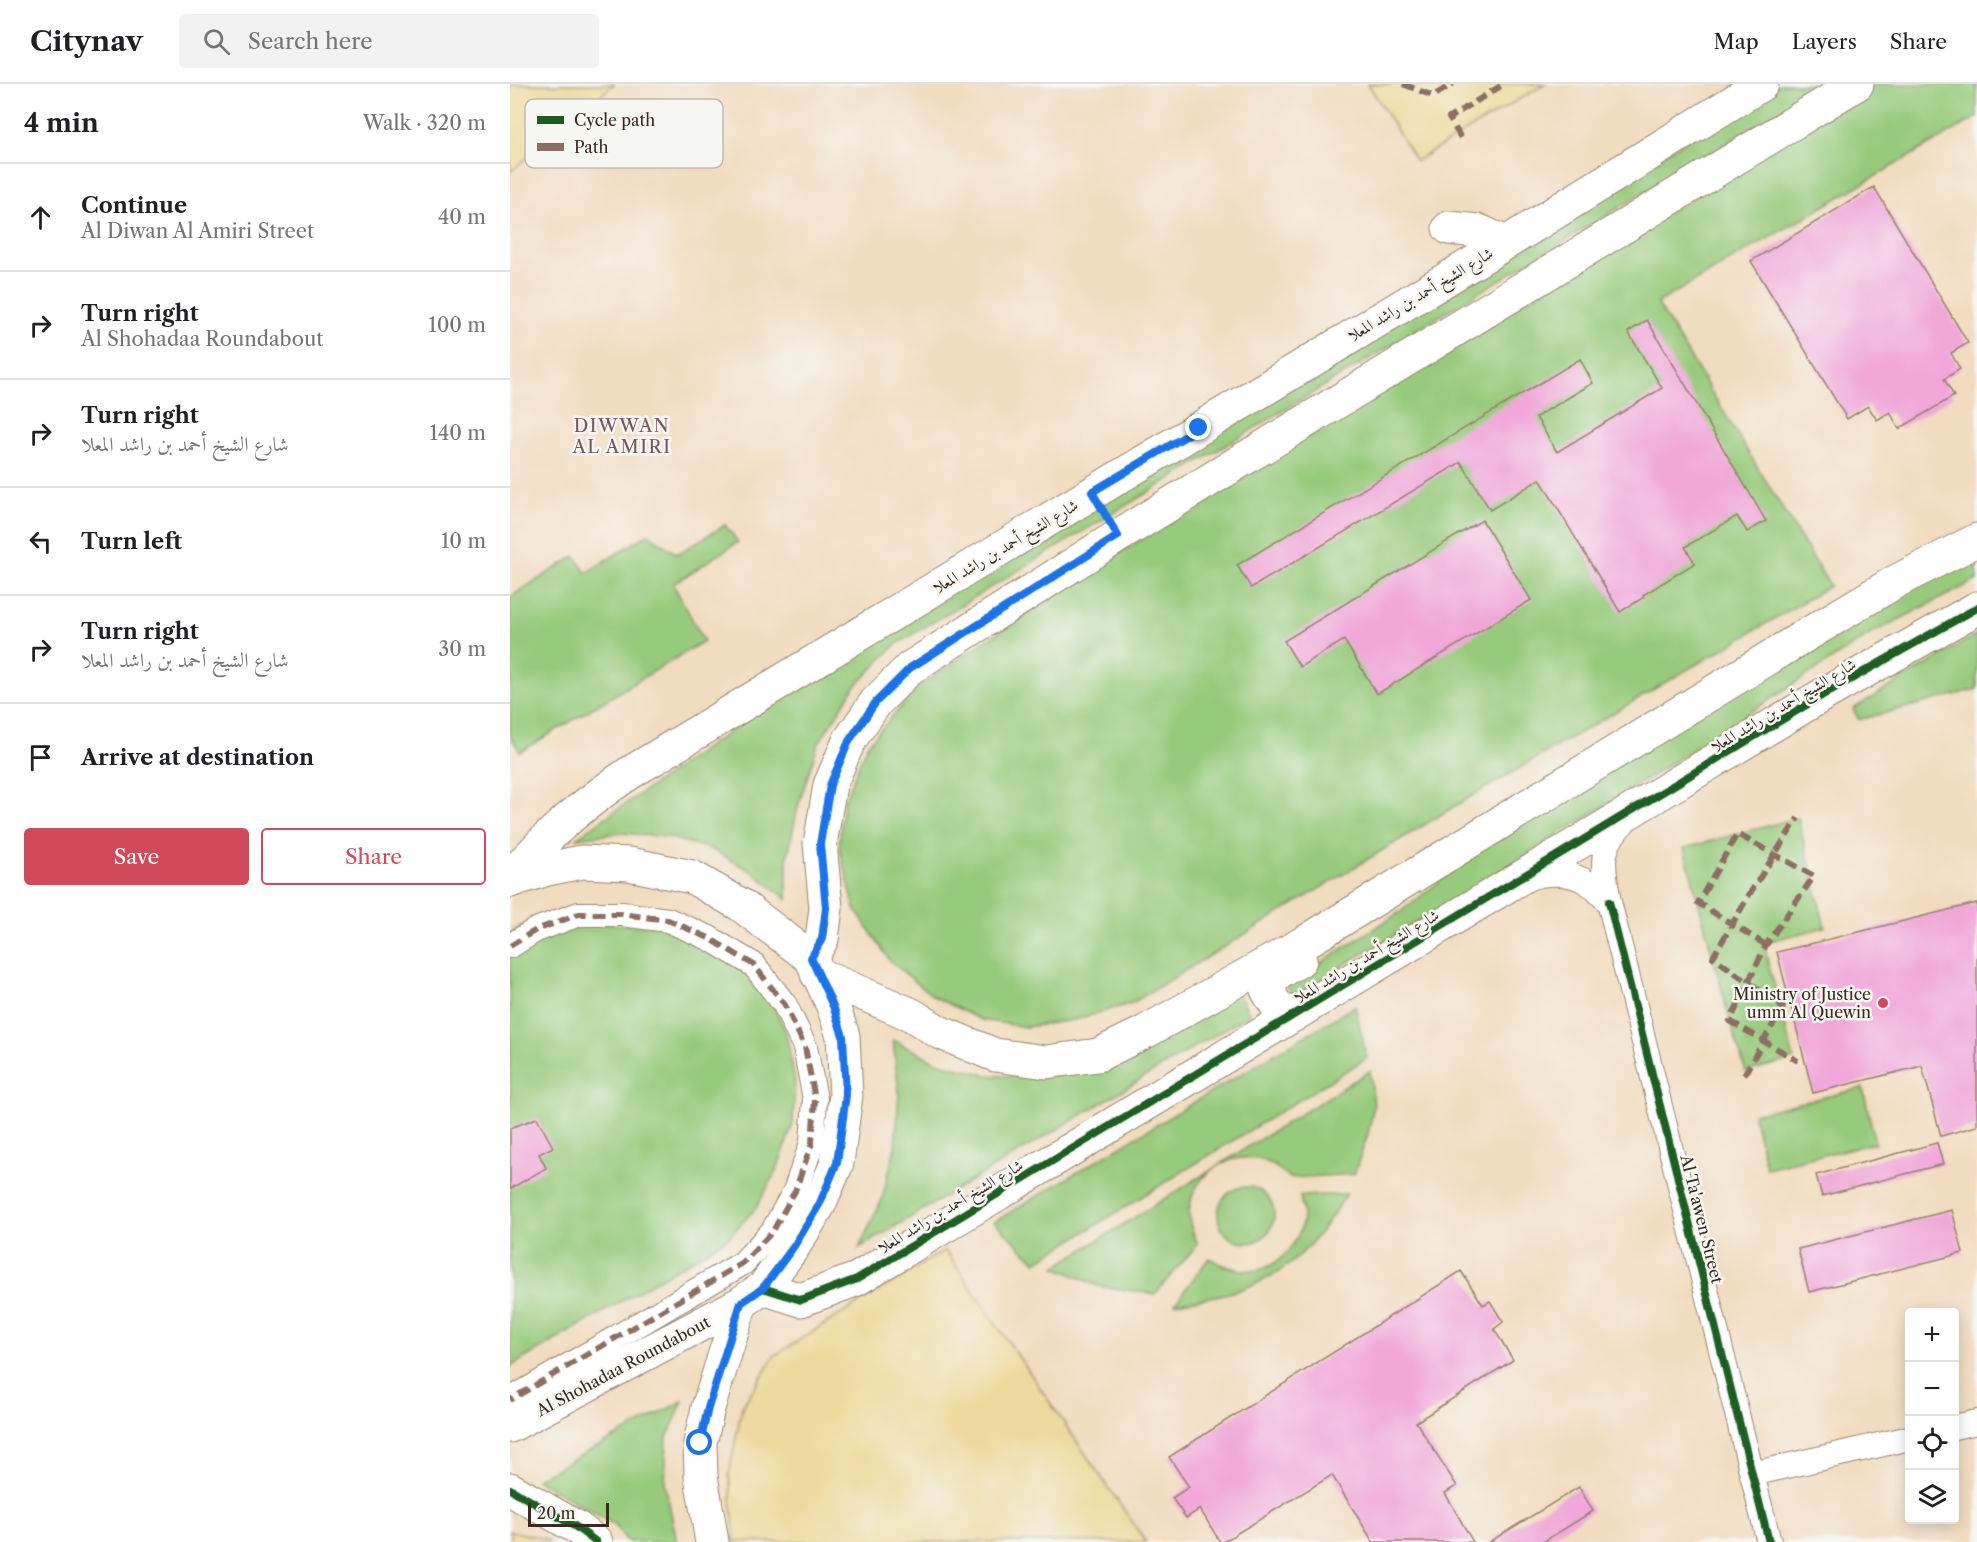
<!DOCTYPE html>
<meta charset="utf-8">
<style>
body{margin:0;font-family:"Libre Caslon Text",Amiri,serif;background:#f2f2f2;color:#202124}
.controls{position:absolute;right:18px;bottom:18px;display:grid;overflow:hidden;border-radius:6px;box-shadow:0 3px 15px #0003}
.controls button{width:54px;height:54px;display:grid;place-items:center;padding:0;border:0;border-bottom:2px solid #e0e0e0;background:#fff;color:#202124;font:30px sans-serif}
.scale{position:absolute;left:18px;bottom:15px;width:81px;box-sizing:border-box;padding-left:6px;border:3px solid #3b2a1e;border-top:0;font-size:16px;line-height:21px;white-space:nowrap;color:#3b2a1e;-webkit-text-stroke:4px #f6f6f2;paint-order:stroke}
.stop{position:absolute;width:18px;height:18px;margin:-14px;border:4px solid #1a73e8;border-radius:50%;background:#fff}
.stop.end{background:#1a73e8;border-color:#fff;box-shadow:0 2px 6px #0008}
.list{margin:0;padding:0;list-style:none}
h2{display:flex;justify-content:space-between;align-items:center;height:78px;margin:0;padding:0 24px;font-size:26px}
h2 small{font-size:20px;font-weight:400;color:#757577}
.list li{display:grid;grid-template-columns:39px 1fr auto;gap:18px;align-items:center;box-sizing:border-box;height:108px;padding:0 24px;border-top:2px solid #e0e0e0}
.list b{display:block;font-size:22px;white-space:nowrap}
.list p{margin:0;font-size:20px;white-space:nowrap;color:#757577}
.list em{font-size:20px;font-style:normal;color:#757577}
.actions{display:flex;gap:12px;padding:18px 24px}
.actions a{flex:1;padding:14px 0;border:2px solid #d1495b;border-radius:6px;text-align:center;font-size:21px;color:#d1495b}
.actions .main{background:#d1495b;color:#fff}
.icon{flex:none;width:33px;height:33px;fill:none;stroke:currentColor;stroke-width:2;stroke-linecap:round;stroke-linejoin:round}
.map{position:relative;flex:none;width:1467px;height:1458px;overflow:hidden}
header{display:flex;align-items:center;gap:36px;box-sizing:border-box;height:84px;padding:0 30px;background:#fff;border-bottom:2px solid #e0e0e0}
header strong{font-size:28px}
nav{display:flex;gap:33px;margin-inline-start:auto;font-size:21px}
.search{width:420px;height:54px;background:#f2f2f2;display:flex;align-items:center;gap:15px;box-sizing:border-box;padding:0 21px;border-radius:6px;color:#757577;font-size:22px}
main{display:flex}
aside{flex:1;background:#fff}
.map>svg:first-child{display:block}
.green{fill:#97cb7c;stroke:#697a4d;stroke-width:1.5}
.sand{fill:#eeda9e;stroke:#94825e;stroke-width:1.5}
.building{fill:#f1a7da}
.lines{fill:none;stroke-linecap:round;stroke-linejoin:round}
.street-casing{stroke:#96836e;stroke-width:26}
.secondary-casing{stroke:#96836e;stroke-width:35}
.street{stroke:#fff;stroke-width:24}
.secondary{stroke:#fff;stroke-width:33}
.quiet{stroke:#8d6e63;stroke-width:6;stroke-dasharray:12 6;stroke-linecap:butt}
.cycleway-casing{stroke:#f6f6f2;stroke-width:11}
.cycleway{stroke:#1b5e20;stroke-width:8}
.route{stroke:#1a73e8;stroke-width:8}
.poi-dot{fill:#d1495b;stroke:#f6f6f2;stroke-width:2}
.labels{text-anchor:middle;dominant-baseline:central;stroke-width:5;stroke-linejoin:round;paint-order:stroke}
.street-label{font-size:16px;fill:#3b2a1e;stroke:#f6f6f2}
.poi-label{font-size:16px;fill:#3b2a1e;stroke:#f6f6f2;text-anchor:end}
.neighbourhood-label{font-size:18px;letter-spacing:1.5px;fill:#7b5660;stroke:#f6f6f2}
.key{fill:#f6f6f2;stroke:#beb9b2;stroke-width:1.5}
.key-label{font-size:16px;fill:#3b2a1e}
</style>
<header>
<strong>Citynav</strong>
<div class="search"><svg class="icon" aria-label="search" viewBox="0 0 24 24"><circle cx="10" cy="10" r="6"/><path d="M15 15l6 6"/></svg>Search here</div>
<nav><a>Map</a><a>Layers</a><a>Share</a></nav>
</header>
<main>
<aside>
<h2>4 min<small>Walk · 320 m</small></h2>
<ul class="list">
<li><svg class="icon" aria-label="ahead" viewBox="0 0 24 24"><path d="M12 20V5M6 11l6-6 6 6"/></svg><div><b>Continue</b><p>Al Diwan Al Amiri Street</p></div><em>40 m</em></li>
<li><svg class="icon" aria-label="right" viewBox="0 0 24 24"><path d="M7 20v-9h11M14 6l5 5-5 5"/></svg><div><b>Turn right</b><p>Al Shohadaa Roundabout</p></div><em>100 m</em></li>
<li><svg class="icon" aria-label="right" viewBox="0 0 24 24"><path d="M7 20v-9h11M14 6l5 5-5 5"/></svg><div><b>Turn right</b><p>شارع الشيخ أحمد بن راشد المعلا</p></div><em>140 m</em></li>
<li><svg class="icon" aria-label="left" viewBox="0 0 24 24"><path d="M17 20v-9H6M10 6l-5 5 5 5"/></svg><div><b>Turn left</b></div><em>10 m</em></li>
<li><svg class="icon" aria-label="right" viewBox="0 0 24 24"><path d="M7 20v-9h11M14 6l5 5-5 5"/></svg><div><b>Turn right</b><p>شارع الشيخ أحمد بن راشد المعلا</p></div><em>30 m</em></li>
<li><svg class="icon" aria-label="arrive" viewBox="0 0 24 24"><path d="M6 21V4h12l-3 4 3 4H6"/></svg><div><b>Arrive at destination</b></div></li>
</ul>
<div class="actions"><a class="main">Save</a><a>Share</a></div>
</aside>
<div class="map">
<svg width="1467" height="1458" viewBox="0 0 1467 1458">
<rect width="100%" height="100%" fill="#f6f6f2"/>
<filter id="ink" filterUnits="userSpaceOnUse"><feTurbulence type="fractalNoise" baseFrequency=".0167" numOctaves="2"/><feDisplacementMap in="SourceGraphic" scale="12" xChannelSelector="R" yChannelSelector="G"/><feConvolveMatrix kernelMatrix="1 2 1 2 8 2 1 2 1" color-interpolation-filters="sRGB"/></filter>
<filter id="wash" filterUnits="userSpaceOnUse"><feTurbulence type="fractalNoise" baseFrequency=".008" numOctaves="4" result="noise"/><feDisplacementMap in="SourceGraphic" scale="24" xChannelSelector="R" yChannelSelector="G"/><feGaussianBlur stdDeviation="1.35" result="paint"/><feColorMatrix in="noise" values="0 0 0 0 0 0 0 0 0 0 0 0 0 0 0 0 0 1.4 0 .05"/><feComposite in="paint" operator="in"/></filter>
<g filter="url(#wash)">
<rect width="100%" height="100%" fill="#f2dcbf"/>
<path class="green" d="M 1269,0 L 1314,0 L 385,561 L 343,605 L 308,660 L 288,722 L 277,775 L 277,815 L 241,787 L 201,765 L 157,753 L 111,749 L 66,754 L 322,577 Z
M 1366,0 L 1467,0 L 1467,33 L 1147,219 L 1320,502 L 955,716 L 622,919 L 564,936 L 516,943 L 471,936 L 423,912 L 380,877 L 345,825 L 329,762 L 334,717 L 357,661 L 409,602 L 566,496 Z
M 215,441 L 228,458 L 163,500 L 194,557 L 10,668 L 0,651 L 0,513 L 65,472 L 76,489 L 138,450 L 167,470 Z
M 1467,468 L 1467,496 L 1364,548 L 1140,693 L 980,794 L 782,912 L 777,900 L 889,829 L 983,756 L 1359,525 Z
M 1467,550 L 1467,605 L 1349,636 L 1343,625 Z
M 1288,734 L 1315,843 L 1253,859 L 1284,975 L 1236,988 L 1220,937 L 1174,764 Z
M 20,837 L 185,844 L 258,908 L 276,948 L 285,998 L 283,1040 L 267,1086 L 246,1124 L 217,1155 L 0,1283 L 0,849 Z
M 725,905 L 740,930 L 349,1164 L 372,1115 L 385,1063 L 389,1009 L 383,956 L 429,979 L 477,991 L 527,994 L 577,985 Z
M 845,922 L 857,974 L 526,1178 L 484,1138 Z
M 860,987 L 864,1021 L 858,1050 L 844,1090 L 780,1094 C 773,1089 765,1081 757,1078 C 722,1063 681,1090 679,1128 C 678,1139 683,1150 688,1160 L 645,1210 L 588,1202 L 545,1183 Z
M 1353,1004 L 1365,1059 L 1256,1084 L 1243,1030 Z
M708 1131a28 28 0 1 1 56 0a28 28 0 1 1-56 0Z
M 837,1110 C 822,1131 808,1154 789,1172 C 755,1204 710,1213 665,1219 L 699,1174 C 731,1192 759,1193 782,1162 C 788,1153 793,1142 793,1131 C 793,1125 791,1118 790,1112 Z
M 173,1317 L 157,1354 L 155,1400 L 167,1458 L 118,1458 L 105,1441 L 26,1395 Z"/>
<path class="sand" d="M 0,0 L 104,0 L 0,88 Z
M 858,0 L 1035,0 L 906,77 Z
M 435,1166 L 636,1458 L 225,1458 L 219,1390 L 232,1323 L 265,1271 Z
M 0,1447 L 32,1454 L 39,1458 L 0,1458 Z"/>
<g id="blocks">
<path class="building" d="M 1364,103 L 1458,259 L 1441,269 L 1450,285 L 1434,295 L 1444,312 L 1389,345 L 1380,328 L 1367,336 L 1358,322 L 1337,335 L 1241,177 Z
M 1137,236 L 1256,437 L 1237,448 L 1227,432 L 1175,463 L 1185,479 L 1133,511 L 1134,513 L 1110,528 L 1030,395 L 980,426 L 951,378 L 741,504 L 727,481 L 1070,275 L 1083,299 L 1026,333 L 1047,368 L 1152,304 L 1118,248 Z
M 972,436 L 1021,516 L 867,610 L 834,556 L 790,583 L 774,557 Z
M 1467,819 L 1467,1042 L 1431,1052 L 1412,982 L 1303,1009 L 1267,868 Z
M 27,1034 L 43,1063 L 29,1070 L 36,1084 L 0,1105 L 0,1044 Z
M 1427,1059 L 1433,1080 L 1312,1112 L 1306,1091 Z
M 1442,1126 L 1453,1169 L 1299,1208 L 1288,1165 Z
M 951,1187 L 973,1221 L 980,1217 L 993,1238 L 984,1245 L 1003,1276 L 906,1338 L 947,1402 L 935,1409 L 963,1458 L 863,1458 L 822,1391 L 713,1458 L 710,1458 L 690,1425 L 676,1434 L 662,1414 L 679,1403 L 659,1373 Z
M 1069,1403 L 1083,1427 L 1033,1458 L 979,1458 Z"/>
</g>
</g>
<g filter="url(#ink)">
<use href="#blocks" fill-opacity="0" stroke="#96836e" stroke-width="1.5"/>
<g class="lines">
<g class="street-casing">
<path id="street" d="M 1018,794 C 1037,788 1061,787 1078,799 C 1085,804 1092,812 1099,818 C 1093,782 1087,764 1116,736
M 1099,818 L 1259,1458
M 0,862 L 26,846 L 69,830 L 112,830 L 158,836 L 199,854 L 244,881 L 275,921 L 295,963 L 305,1015 L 302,1059 L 285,1107 L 263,1147 L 233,1179 L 0,1316
M 1444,1343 L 1467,1338
M 1242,1390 L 1400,1354"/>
</g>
<g class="secondary-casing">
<path id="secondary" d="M 939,144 L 969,147 L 996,159
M 0,794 C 38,749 70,723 118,690 L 996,159 L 1252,0
M 0,797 L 37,785 L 72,778 L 119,780 L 182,793 L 231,821 L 301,874 L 323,922 L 333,952 L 336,1011 L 327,1079 L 309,1121 L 284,1162 L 253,1204 L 231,1219 L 0,1342
M 301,874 L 312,855 L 316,824 L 310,760 L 320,701 L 339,657 L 366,618 L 400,584 L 608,452 L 1347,0
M 307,890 L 402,931 L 429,948 L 485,971 L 536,978 L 588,971 L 635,948 L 797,857 L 1293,553 L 1385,498 L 1467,456
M 784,931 L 768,924 L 757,906 L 766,891 L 790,876
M 253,1204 L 291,1216 L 347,1195 L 1311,612 L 1467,524
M 0,1405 L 66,1443 L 86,1458
M 202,1458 L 191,1392 L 190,1359 L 198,1324 L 231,1219"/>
</g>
<use href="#street" class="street"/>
<use href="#secondary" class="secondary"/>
<path class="quiet" d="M 893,0 L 923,12 L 943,0
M 951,54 L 939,34 L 994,0
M 1256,861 L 1188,819 L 1227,750 L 1304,792 L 1256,861 L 1220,937 L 1288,977
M 0,862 L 26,846 L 69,830 L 112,830 L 158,836 L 199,854 L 244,881 L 275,921 L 295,963 L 305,1015 L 302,1059 L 285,1107 L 263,1147 L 233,1179 L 0,1316
M 1234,991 L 1273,923 L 1203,873 L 1242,806 L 1288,734"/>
<g class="cycleway-casing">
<path id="cycleway" d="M 1099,818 L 1259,1458
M 253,1204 L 291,1216 L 347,1195 L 1311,612 L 1467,524
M 0,1405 L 66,1443 L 86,1458"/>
</g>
<use href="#cycleway" class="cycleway"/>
</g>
</g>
<g class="lines" filter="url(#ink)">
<path class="route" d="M 190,1359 L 198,1324 L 231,1219 L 253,1204 L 284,1162 L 309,1121 L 327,1079 L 336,1011 L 333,952 L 323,922 L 301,874 L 312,855 L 316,824 L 310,760 L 320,701 L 339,657 L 366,618 L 400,584 L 608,452 L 582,408 L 689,344"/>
</g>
<circle class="poi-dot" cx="1373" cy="919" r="6"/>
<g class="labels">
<g class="street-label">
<text transform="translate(910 210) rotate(-31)">شارع الشيخ أحمد بن راشد المعلا</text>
<text transform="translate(495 462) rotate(-31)">شارع الشيخ أحمد بن راشد المعلا</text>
<text transform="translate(1273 621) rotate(-31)">شارع الشيخ أحمد بن راشد المعلا</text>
<text transform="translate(856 872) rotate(-31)">شارع الشيخ أحمد بن راشد المعلا</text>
<text transform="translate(440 1122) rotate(-31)">شارع الشيخ أحمد بن راشد المعلا</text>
<text transform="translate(1192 1135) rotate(76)">Al Ta'awen Street</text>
<text transform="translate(113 1282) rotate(-28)">Al Shohadaa Roundabout</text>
</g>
<g class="poi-label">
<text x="1361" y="910">Ministry of Justice<tspan x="1361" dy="18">umm Al Quewin</tspan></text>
</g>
<g class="neighbourhood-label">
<text x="112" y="342">DIWWAN<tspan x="112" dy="21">AL AMIRI</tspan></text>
</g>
</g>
<rect x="15" y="15" width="198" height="69" rx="9" class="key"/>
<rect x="27" y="32" width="27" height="8" fill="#1b5e20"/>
<rect x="27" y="59" width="27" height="8" fill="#8d6e63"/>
<g class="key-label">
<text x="64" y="42">Cycle path</text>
<text x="64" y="69">Path</text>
</g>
</svg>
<div class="controls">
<button>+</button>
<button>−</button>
<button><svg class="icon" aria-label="locate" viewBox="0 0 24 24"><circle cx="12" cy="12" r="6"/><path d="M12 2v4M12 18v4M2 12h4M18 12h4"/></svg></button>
<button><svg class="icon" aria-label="layers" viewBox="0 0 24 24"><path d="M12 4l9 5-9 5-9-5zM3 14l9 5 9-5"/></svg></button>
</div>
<div class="scale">20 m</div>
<div class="stop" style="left:190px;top:1359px"></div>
<div class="stop end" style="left:689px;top:344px"></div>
</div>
</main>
